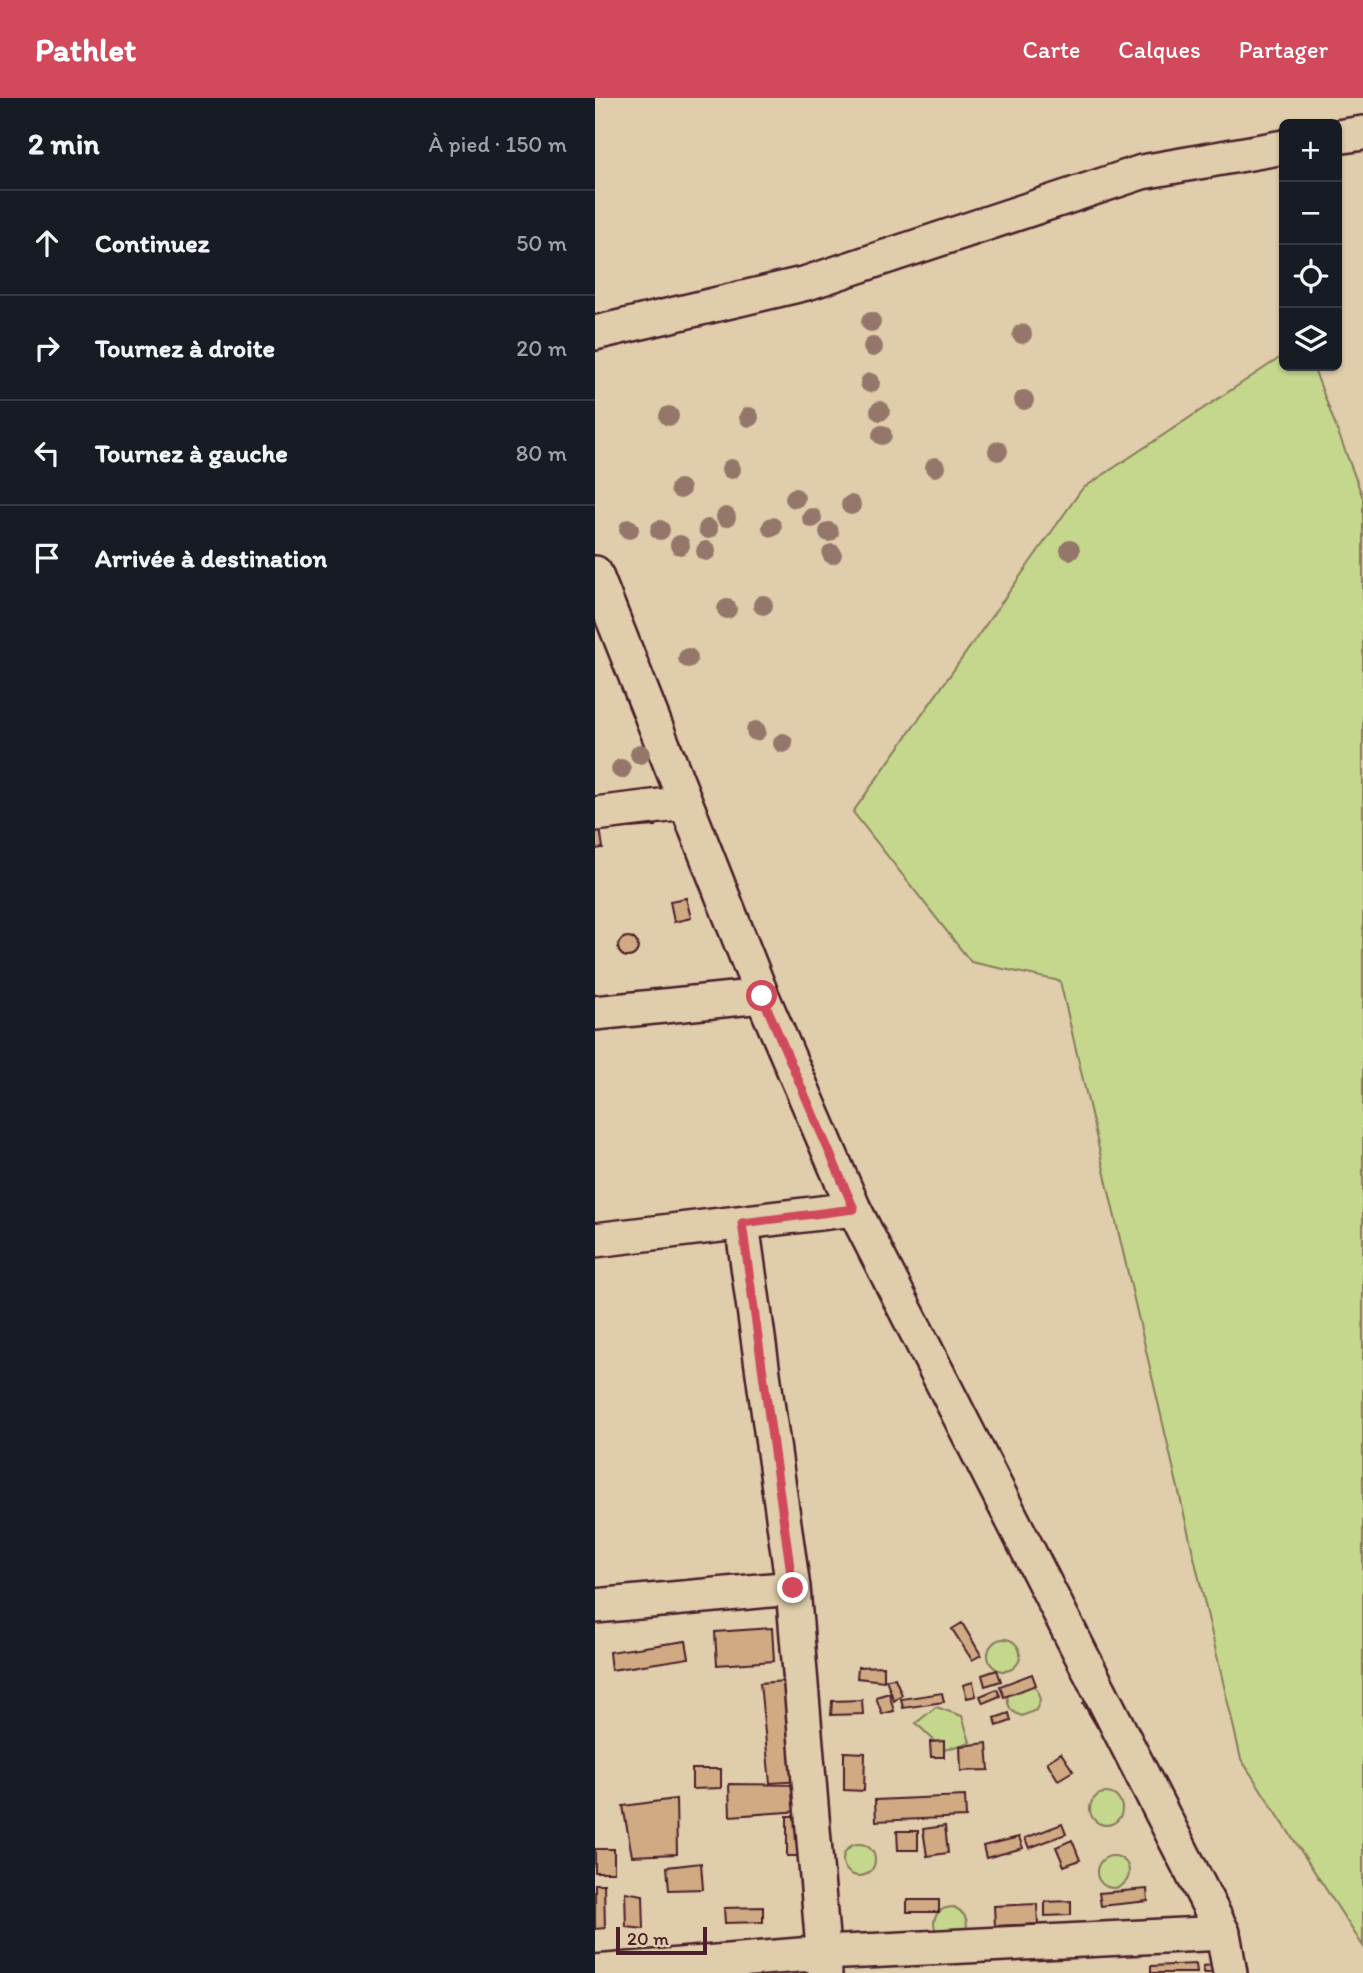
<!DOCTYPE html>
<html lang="fr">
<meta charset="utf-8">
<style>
body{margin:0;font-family:Itim,sans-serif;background:#242831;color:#f1f3f6}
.controls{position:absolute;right:21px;top:21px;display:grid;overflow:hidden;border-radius:10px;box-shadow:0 2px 5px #0004}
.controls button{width:63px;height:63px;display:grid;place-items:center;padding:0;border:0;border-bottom:2px solid #363941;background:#171b24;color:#f1f3f6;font:35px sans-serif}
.scale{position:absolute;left:21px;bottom:18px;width:91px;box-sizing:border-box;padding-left:7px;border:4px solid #4a1f2b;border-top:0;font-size:19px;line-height:24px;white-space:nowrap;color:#4a1f2b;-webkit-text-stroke:5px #dfcdab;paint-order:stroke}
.stop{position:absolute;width:21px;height:21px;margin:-16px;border:5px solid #d1495b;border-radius:50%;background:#fff}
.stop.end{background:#d1495b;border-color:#fff;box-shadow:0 2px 7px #0008}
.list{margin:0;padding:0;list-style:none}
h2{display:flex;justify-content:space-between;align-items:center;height:91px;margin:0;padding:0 28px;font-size:30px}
h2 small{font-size:23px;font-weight:400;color:#9ea1a6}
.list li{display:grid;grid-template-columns:46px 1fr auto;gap:21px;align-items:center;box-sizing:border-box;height:105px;padding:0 28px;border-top:2px solid #363941}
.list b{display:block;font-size:26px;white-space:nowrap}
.list em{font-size:23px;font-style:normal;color:#9ea1a6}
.icon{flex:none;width:38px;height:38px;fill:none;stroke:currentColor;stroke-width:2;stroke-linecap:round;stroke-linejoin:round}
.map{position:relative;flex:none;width:768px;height:1875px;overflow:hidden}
header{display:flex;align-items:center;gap:42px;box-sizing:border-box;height:98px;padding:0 35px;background:#d1495b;color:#fff}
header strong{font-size:33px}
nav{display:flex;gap:38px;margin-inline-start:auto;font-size:24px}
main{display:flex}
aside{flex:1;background:#171b24}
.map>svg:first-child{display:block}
.green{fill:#c4d78c;stroke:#877b5c;stroke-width:2}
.building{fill:#cfaa83;stroke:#4a1f2b;stroke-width:2}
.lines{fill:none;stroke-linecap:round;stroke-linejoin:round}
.minor-casing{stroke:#4a1f2b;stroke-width:38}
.minor{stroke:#dfcdab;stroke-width:33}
.tree{fill:#94776a}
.route{stroke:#d1495b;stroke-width:9}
</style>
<header>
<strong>Pathlet</strong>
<nav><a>Carte</a><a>Calques</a><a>Partager</a></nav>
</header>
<main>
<aside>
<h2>2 min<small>À pied · 150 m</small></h2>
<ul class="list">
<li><svg class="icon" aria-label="ahead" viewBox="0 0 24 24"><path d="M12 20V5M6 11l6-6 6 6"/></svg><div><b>Continuez</b></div><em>50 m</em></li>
<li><svg class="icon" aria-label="right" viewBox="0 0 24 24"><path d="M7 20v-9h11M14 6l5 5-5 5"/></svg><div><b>Tournez à droite</b></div><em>20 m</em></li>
<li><svg class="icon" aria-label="left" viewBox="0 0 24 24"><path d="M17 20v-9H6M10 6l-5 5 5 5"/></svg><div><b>Tournez à gauche</b></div><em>80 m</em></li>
<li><svg class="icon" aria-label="arrive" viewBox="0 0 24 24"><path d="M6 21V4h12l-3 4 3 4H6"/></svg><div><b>Arrivée à destination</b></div></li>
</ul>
</aside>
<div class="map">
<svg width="768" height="1875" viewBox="0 0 768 1875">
<rect width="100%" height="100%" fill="#dfcdab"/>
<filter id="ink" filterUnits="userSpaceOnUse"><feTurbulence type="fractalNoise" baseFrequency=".0143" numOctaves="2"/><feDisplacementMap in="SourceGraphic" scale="14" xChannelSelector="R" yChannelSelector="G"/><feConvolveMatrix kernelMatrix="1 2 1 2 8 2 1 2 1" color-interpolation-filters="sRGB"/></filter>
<g filter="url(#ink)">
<path class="green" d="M 689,257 L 689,268 L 718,268 L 768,400 L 768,1848 L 646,1661 L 465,883 L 376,864 L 258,714 L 487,391 Z
M393 1557a16 16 0 1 1 32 0a16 16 0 1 1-32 0Z
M 438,1587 L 442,1591 L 445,1602 L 441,1612 L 427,1618 C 415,1614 411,1607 413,1595 Z
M 341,1609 L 367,1618 L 375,1644 L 349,1652 L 321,1625 Z
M495 1711a16 16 0 1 1 32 0a16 16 0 1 1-32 0Z
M248 1762a16 16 0 1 1 32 0a16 16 0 1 1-32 0Z
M502 1774a16 16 0 1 1 32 0a16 16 0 1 1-32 0Z
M 359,1809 C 369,1814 374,1821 371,1832 L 341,1834 C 335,1819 344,1809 359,1809 Z"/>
<path class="building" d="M 60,716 L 61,728 L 19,731 L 18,719 Z
M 4,723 L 8,750 L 0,751 L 0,724 Z
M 91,800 L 96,820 L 79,824 L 75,803 Z
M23 849a10 10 0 1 1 20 0a10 10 0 1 1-20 0Z
M 367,1525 L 386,1557 L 377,1562 L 357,1531 Z
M 177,1530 L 179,1563 L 122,1567 L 120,1534 Z
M 91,1543 L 94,1560 L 16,1572 L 14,1554 Z
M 289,1568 L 289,1583 L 262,1580 L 263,1569 Z
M 402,1572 L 406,1583 L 390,1588 L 387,1577 Z
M 437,1576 L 441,1587 L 409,1599 L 405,1588 Z
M 300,1580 L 307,1597 L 299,1603 L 291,1581 Z
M 203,1582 L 208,1683 L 175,1685 L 165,1585 Z
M 378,1584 L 381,1598 L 372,1600 L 368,1587 Z
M 402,1591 L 405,1598 L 388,1605 L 385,1598 Z
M 294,1595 L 299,1613 L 287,1616 L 281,1599 Z
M 347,1595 L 349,1604 L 308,1610 L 306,1601 Z
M 500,1598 L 514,1622 L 502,1629 L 488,1605 Z
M 267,1602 L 268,1616 L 236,1617 L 237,1603 Z
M 414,1615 L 416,1623 L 402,1628 L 400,1620 Z
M 349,1643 L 349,1659 L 336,1659 L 335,1644 Z
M 392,1645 L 394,1672 L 366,1673 L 365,1648 Z
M 249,1654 L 270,1655 L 269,1693 L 249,1692 Z
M 466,1655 L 478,1673 L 463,1682 L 452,1664 Z
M 97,1671 L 126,1671 L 126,1690 L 97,1691 Z
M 134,1686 L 209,1687 L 208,1713 L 135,1718 Z
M 370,1698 L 371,1719 L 281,1723 L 280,1702 Z
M 81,1701 L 82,1756 L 37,1758 L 28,1708 Z
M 192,1718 L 212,1718 L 212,1758 L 192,1758 Z
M 467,1726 L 471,1736 L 434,1750 L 430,1740 Z
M 350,1728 L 353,1755 L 332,1758 L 328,1731 Z
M 302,1733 L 323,1733 L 323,1752 L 303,1752 Z
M 424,1739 L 428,1750 L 391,1760 L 388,1748 Z
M 477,1742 L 485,1762 L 469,1768 L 461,1749 Z
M 0,1751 L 19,1751 L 19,1774 L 0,1774 Z
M 106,1765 L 108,1791 L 74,1792 L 72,1769 Z
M 0,1786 L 9,1786 L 10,1830 L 0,1831 Z
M 552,1791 L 553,1803 L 506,1808 L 504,1795 Z
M 30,1794 L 48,1797 L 49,1831 L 31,1829 Z
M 312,1802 L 344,1802 L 344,1814 L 312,1814 Z
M 476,1803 L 476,1817 L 450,1818 L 450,1804 Z
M 442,1806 L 443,1826 L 400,1828 L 399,1808 Z
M 168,1809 L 168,1824 L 130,1825 L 129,1810 Z
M 601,1866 L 602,1875 L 556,1875 L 556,1868 Z
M 627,1866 L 627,1875 L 608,1875 L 608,1868 Z"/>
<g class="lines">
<g class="minor-casing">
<path id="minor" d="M 742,39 L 768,35
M 0,235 L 212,185 L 547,74 L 689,49
M 0,475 L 167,898 L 259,1111 L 628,1835 L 635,1875
M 0,716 L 90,705
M 0,915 L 167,898
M 147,1125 L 198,1490 L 230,1875
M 0,1142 L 259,1111
M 0,1508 L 198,1490
M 0,1874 L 229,1855 L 628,1835"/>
</g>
<use href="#minor" class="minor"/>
</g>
<g class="tree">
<circle cx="276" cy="224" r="10"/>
<circle cx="427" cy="236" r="10"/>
<circle cx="278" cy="249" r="10"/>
<circle cx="275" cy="285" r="10"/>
<circle cx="429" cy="302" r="10"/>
<circle cx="285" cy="313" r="10"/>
<circle cx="74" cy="318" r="10"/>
<circle cx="154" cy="319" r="10"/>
<circle cx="287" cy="337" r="10"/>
<circle cx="403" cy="353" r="10"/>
<circle cx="340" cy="369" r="10"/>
<circle cx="136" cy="371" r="10"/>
<circle cx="85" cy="391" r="10"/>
<circle cx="200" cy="400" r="10"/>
<circle cx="256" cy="407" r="10"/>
<circle cx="131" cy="419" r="10"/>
<circle cx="217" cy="420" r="10"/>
<circle cx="177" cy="429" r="10"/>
<circle cx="34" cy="431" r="10"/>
<circle cx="113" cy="431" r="10"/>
<circle cx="65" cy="432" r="10"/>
<circle cx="234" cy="434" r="10"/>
<circle cx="85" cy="447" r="10"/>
<circle cx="475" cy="452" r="10"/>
<circle cx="111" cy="453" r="10"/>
<circle cx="237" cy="456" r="10"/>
<circle cx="168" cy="507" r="10"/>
<circle cx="132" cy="511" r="10"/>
<circle cx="93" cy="560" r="10"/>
<circle cx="161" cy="633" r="10"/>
<circle cx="188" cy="645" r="10"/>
<circle cx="45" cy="656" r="10"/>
<circle cx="26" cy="671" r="10"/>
</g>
</g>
<g class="lines" filter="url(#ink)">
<path class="route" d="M 167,898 L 259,1111 L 147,1125 L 198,1490"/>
</g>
</svg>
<div class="controls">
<button>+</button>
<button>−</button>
<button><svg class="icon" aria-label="locate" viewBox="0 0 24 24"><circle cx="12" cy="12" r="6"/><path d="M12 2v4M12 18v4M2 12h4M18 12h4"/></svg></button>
<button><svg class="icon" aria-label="layers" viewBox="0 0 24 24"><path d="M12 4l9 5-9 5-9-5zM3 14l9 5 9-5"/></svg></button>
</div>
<div class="scale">20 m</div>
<div class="stop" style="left:167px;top:898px"></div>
<div class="stop end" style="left:198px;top:1490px"></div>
</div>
</main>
